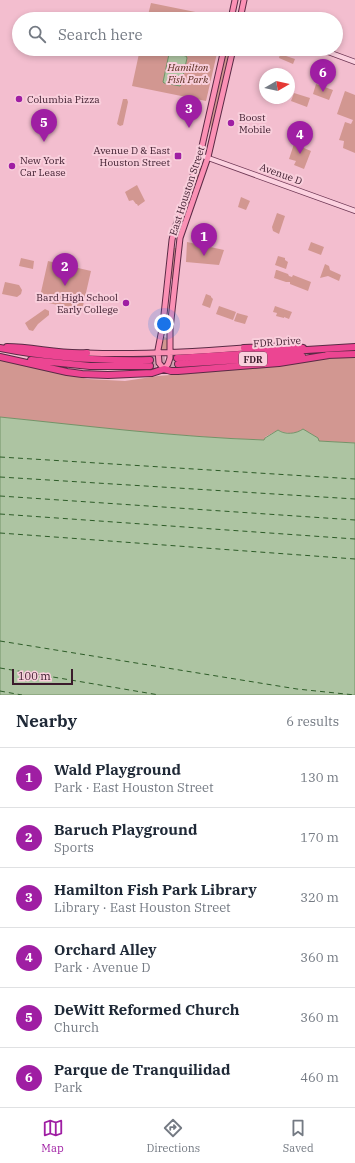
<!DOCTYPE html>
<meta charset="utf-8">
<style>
body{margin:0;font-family:"IBM Plex Serif",serif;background:#f2f2f3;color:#1f2937}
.compass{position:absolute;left:259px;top:68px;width:36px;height:36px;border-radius:50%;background:#fff;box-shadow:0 2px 6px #0003;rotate:81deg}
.scale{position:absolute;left:12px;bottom:10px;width:61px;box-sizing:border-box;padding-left:4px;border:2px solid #3b1b2c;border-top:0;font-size:11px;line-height:14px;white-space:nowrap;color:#3b1b2c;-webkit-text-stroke:3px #f9cfdc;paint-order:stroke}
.you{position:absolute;left:164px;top:324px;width:14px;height:14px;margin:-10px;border:3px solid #fff;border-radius:50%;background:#1a73e8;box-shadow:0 0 0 6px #1a73e833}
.badge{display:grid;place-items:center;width:26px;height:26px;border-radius:50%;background:#9f1ea3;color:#fff;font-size:13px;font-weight:700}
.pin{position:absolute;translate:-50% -33px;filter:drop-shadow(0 1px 2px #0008)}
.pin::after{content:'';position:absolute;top:21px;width:14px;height:12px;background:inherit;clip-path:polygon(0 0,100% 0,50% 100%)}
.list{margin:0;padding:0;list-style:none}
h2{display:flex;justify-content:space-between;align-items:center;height:52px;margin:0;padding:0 16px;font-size:17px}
h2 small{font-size:13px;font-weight:400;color:#747a83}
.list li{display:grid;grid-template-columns:26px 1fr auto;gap:12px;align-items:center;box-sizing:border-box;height:60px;padding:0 16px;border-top:1px solid #e0e1e3}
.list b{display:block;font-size:15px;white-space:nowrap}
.list p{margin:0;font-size:13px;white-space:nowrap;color:#747a83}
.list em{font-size:13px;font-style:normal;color:#747a83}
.icon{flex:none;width:22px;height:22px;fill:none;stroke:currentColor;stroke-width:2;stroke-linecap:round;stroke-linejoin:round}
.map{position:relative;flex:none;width:355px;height:695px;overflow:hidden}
.search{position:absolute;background:#fff;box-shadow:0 2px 6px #0003;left:12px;right:12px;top:12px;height:44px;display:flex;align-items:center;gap:10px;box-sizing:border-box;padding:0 14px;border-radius:22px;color:#747a83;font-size:15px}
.sheet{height:412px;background:#fff}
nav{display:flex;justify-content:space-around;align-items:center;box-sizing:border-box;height:56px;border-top:1px solid #e0e1e3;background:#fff;font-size:11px;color:#747a83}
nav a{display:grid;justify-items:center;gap:2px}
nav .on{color:#9f1ea3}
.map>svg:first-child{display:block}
.green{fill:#d29791}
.water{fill:#adc4a2;stroke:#749368}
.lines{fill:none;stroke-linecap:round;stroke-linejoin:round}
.ferry{stroke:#2d5c28;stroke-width:1;stroke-dasharray:5 4;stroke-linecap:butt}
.highway-tunnel{stroke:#ce9dae;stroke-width:6;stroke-dasharray:6 3;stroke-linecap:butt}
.secondary-casing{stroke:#6f3855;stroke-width:6}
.primary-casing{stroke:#5a2a45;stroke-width:7}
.highway-casing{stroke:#5a2a45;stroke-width:8}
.secondary{stroke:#fcd2e0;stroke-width:4.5}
.primary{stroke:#fb91b5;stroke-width:5}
.highway{stroke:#ec4592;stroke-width:6}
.poi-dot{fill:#9f1ea3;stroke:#f9cfdc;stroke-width:1.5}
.labels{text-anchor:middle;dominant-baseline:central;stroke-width:4;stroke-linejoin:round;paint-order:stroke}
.shield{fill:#f9cfdc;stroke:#745161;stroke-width:1}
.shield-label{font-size:9px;font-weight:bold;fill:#3b1b2c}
.park-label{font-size:10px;font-style:italic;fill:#5a2d1f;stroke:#f9cfdc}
.poi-label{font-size:10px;fill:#3b1b2c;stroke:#f9cfdc;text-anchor:start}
.street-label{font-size:10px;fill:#3b1b2c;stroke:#f9cfdc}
</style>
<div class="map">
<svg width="355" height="695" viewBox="0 0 355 695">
<rect width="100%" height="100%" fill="#f3becf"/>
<path class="green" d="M 151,3 L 225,18 L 147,19 Z
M 140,49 L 218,49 L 206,101 L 132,86 Z
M 227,49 L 232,49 L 209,147 L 207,147 L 211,130 L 210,123 Z
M 280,54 L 295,59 L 293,64 L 279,58 Z
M 316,84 L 333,90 L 329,100 L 313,94 Z
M 345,91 L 355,95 L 355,153 L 343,148 L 344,141 L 339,140 L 345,122 L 351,124 L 353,120 L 337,114 Z
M 294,93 L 310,98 L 307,107 L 291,101 Z
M 123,99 L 127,99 L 128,102 L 123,125 L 120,126 L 117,124 Z
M 294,144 L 311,151 L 304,169 L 294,165 L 296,161 L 289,159 Z
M 200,166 L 202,167 L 197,181 L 196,188 L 179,234 L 176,233 Z
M 137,185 L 145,201 L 138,206 L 137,204 L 136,204 L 133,200 L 129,201 L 125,192 Z
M 241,197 L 250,201 L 246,210 L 238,207 Z
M 277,213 L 285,216 L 279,234 L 273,231 L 272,227 Z
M 187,242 L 224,250 L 219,265 L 186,262 Z
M 311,242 L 324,247 L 321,255 L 308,250 Z
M 173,248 L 177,248 L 174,278 L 172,279 L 170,278 Z
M 278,256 L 285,258 L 285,260 L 288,262 L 286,269 L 275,265 Z
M 21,258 L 34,261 L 33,269 L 19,266 Z
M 48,261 L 91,271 L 82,310 L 39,301 Z
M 325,264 L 329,266 L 330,270 L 341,275 L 339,281 L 328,276 L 320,278 Z
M 276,270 L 277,270 L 288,274 L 289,276 L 292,277 L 293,275 L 311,282 L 308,291 L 290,284 L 290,282 L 286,282 L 274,278 Z
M 5,282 L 19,285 L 22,290 L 21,294 L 17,297 L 2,294 Z
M 206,294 L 211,296 L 211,297 L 213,299 L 210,308 L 202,305 Z
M 219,306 L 236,312 L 233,320 L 216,314 Z
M 275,306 L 292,312 L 289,319 L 284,317 L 284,318 L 276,316 L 277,313 L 273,312 Z
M 45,309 L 49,311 L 49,315 L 38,324 L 33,331 L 29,330 L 25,323 Z
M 237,313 L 248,316 L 245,324 L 234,321 Z
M 164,337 L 167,338 L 168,350 L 162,351 L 161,350 Z
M 355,357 L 355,443 L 318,441 L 318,438 L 303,429 C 296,434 286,434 278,430 L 265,437 L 265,440 C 176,437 88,427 0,417 L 0,360 L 88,379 L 125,381 L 158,376 L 267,367 L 320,359 Z"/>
<path class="water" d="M 171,53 L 186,56 L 187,58 L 181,85 L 180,86 L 164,83 L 163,82 L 169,54 Z
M 0,417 C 88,426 176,437 264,440 L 265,438 L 278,430 C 285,435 296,434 303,429 L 318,438 L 319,441 L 355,443 L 355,695 L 0,695 Z"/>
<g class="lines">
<path class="ferry" d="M 0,457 L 355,479
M 0,477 L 355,499
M 0,496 L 355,520
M 0,514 L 355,539
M 0,533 L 355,559
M 0,641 L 297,689 L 355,695
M 0,668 L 159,695
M 0,691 L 22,695"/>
<path class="highway-tunnel" d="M 150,360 L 177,358
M 150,366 L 178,364"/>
<g class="secondary-casing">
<path id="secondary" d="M 320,49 L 355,62
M 200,155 L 355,211"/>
</g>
<g class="primary-casing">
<path id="primary" d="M 231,19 L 235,0
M 240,19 L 244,0
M 224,49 L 200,155 L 174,231 L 172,240 L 163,324 L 158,350 L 159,363 L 164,369 L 168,364 L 170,358 L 170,329 L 180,238 L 208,157 L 233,49
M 87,353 C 140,355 192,352 244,348"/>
</g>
<g class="highway-casing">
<path id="highway" d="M 7,347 C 34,347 60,355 87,353
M 0,348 C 50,358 100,361 150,360
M 244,348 L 293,346 L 303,348
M 327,355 L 355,354
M 0,357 L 67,372 L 82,374 L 108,375 L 152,373 L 164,369 L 171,371 L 178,371 L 279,363 L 329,355
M 177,358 L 355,347
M 31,360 L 90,366 L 150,366
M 178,364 L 302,356"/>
</g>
<use href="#secondary" class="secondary"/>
<use href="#primary" class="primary"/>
<use href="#highway" class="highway"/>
</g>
<g class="poi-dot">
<circle cx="19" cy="99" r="4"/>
<circle cx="231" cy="123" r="4"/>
<rect x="174" y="152" width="8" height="8" rx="2"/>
<circle cx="12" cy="166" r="4"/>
<circle cx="126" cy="303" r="4"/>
</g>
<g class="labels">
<rect class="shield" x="239" y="352" width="28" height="14" rx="3"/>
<g class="shield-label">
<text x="253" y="359">FDR</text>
</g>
<g class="park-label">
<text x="188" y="67">Hamilton<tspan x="188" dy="12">Fish Park</tspan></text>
</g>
<g class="poi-label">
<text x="27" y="99">Columbia Pizza</text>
<text x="239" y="117">Boost<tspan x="239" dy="12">Mobile</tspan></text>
<text x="170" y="150" text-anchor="end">Avenue D &amp; East<tspan x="170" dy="12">Houston Street</tspan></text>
<text x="20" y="160">New York<tspan x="20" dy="12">Car Lease</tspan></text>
<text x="118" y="297" text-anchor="end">Bard High School<tspan x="118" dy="12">Early College</tspan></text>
</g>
<g class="street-label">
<text transform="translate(281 174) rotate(20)">Avenue D</text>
<text transform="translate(187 191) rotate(-72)">East Houston Street</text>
<text transform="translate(277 342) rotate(-4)">FDR Drive</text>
</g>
</g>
</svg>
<svg class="compass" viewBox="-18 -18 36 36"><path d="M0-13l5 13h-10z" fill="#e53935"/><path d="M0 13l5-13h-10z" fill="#747a83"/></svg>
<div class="scale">100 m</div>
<div class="you"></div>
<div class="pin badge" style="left:204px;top:256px">1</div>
<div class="pin badge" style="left:65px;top:286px">2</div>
<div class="pin badge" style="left:189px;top:128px">3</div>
<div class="pin badge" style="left:300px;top:154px">4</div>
<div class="pin badge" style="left:44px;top:142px">5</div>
<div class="pin badge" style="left:323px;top:92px">6</div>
<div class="search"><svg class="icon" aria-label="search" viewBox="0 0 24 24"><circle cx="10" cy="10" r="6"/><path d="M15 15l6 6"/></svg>Search here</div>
</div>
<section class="sheet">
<h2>Nearby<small>6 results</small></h2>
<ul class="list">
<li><span class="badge">1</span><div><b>Wald Playground</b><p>Park · East Houston Street</p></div><em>130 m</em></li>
<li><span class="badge">2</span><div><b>Baruch Playground</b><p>Sports</p></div><em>170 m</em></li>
<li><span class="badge">3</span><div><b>Hamilton Fish Park Library</b><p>Library · East Houston Street</p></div><em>320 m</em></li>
<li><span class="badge">4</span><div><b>Orchard Alley</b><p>Park · Avenue D</p></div><em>360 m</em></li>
<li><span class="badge">5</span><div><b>DeWitt Reformed Church</b><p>Church</p></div><em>360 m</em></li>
<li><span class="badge">6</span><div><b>Parque de Tranquilidad</b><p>Park</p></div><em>460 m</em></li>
</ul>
</section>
<nav>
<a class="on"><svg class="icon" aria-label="map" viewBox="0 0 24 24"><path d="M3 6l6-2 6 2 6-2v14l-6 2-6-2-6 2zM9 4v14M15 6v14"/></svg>Map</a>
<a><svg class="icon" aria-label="directions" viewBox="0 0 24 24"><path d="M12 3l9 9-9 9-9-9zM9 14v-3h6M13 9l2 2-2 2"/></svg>Directions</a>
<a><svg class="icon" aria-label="saved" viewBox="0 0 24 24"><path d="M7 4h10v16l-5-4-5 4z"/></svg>Saved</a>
</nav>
